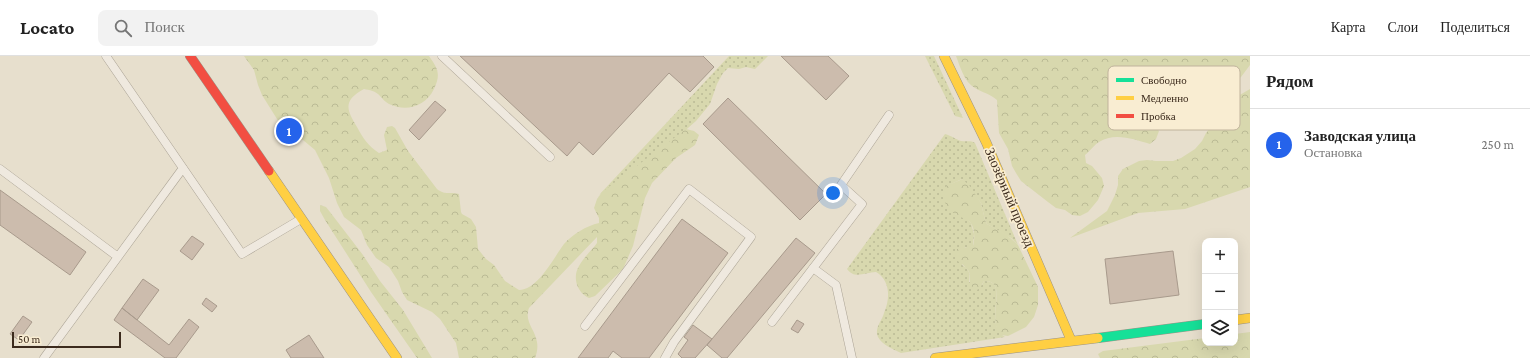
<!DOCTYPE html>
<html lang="ru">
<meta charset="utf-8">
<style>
body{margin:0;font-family:"Crimson Pro",serif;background:#f2f2f2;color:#222}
.controls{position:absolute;right:12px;bottom:12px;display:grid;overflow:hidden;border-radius:8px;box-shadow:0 4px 16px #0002}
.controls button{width:36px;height:36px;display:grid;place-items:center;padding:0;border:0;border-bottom:1px solid #e0e0e0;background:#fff;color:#222;font:20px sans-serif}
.scale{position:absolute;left:12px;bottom:10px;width:109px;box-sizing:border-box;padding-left:4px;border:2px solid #3c2b1d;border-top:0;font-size:11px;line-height:14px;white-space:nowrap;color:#3c2b1d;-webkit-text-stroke:3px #f9edd2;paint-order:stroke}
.you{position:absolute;left:833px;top:137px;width:14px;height:14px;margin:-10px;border:3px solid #fff;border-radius:50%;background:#1a73e8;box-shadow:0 0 0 6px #1a73e833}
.badge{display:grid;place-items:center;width:26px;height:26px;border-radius:50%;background:#2563eb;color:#fff;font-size:13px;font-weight:700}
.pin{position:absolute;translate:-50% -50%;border:2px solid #fff;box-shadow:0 1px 4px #0006}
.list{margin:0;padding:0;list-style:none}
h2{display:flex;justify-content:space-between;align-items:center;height:52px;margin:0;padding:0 16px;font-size:17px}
h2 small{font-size:13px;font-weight:400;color:#767676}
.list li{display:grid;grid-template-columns:26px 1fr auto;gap:12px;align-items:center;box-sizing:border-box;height:72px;padding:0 16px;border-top:1px solid #e0e0e0}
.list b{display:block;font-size:15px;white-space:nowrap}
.list p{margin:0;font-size:13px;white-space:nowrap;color:#767676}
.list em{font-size:13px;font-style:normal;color:#767676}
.icon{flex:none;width:22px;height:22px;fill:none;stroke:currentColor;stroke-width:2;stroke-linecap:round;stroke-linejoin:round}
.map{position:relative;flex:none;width:1250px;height:302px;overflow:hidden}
header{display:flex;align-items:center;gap:24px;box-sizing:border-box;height:56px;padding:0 20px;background:#fff;border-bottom:1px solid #e0e0e0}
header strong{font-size:19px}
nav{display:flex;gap:22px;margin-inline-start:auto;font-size:14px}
.search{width:280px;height:36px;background:#f2f2f2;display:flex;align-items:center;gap:10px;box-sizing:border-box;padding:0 14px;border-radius:8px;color:#767676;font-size:15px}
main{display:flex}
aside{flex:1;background:#fff}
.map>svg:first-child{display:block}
.grass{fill:url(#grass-dots)}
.forest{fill:url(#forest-crowns)}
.building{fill:#ccbcad;stroke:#a89a8c}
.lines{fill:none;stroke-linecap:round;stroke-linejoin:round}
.lane-casing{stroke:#aca496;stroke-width:9}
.fast-casing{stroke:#9c9386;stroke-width:10}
.slow-casing{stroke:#9c9386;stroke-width:10}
.jam-casing{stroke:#9c9386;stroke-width:10}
.lane{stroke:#efe9df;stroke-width:8}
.fast{stroke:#16e098;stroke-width:9}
.slow{stroke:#ffcf43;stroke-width:9}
.jam{stroke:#f24e42;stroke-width:9}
.labels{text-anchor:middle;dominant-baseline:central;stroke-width:3.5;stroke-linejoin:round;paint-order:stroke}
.street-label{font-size:14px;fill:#3c2b1d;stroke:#f9edd2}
.key{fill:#f9edd2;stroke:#c0b39c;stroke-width:1}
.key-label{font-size:11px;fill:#3c2b1d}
</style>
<header>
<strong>Locato</strong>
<div class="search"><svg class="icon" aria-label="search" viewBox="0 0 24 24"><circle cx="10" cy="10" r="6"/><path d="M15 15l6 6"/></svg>Поиск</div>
<nav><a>Карта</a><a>Слои</a><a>Поделиться</a></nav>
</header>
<main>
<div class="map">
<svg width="1250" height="302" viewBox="0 0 1250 302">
<defs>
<pattern id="grass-dots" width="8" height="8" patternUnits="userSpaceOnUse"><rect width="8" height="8" fill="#d8d8ae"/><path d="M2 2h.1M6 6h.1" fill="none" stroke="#baba95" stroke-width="1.8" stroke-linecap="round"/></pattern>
<pattern id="forest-crowns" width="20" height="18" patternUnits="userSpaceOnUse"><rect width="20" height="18" fill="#d8d8ae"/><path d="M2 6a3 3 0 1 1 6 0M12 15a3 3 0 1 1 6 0" fill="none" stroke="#baba95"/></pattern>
</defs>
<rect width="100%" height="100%" fill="#e7dfcd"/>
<path class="grass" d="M 729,0 L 768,0 L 755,13 L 746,11 L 739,13 L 728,12 L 723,17 L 717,28 L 710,48 L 696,65 L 680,79 L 599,139 Z
M 925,0 L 934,0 L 963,62 L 955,60 Z
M 945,78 C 952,80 955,83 961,85 C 967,86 970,84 975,87 L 1018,189 L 1011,182 L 987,168 L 985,164 L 981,147 L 962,123 L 951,128 L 955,158 L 966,162 L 971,167 L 974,178 L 973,190 L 969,192 L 965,191 L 962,209 C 970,213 970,218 969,226 L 982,229 L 984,225 C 1012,224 981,267 1005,281 L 901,297 C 893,293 882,289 878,281 C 874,272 882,265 884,257 C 890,243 891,225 876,216 C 865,216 855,224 847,213 Z"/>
<path class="forest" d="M 244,0 L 429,0 C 438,13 441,18 434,33 C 425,51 406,56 389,48 C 385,46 383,43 380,40 C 376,35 369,34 364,33 C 342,45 347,54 357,71 C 363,82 368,90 379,97 L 387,94 L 384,79 L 387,71 L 392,70 L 395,72 L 408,95 L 437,133 C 446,140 449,135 459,138 L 461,156 L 462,158 L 471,163 L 476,171 L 478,193 L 486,203 L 494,209 L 505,225 L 519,234 C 538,234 554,201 564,188 C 573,178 586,170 599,167 L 599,162 L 594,152 L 597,143 L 602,136 L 686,73 L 694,75 L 699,79 L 695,89 L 676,102 L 652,127 L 645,142 L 633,190 L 623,213 L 595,240 L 589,242 C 577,237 572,221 579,210 C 584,201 592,194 597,187 L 597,181 L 529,252 C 524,266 535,273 537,286 C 538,291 537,297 535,302 L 459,302 L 456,287 L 440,263 L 432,256 L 407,244 L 402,236 L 398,225 L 389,211 L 376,202 L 367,189 L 361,174 L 344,161 L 337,147 L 329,122 L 315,94 L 303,84 L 287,79 L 262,39 L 258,29 L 254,14 Z
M 956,0 L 1250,0 L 1250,9 L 1241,21 L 1228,32 L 1213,40 L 1196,39 L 1188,35 L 1171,34 L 1148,43 L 1143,49 C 1147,63 1150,65 1159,75 L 1156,83 L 1150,88 C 1134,83 1114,76 1099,86 C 1094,89 1090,95 1085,99 L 1086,107 L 1092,110 L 1102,122 L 1104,130 L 1098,144 L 1088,156 L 1080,160 L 1072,159 L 1065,154 L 1056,152 L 1048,146 L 1021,125 L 1016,117 L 1012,110 L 1008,93 L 999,77 L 997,44 C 989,37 983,37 975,32 C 964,26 960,10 956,0 Z
M 1250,33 L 1250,131 L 1185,153 L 1138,157 L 1070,182 L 1107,155 L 1115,139 L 1118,129 L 1118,120 L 1123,113 L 1139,105 L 1147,104 L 1156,105 L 1173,105 L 1181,102 L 1195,93 L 1202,85 L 1206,77 L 1224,54 L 1238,40 Z
M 962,123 L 969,129 L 981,147 L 985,164 L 987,168 L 1007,179 L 1018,189 L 1038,231 L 1038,249 L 1034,261 L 1026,271 L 1008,280 L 1001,279 C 985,263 1010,224 984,225 L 980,232 L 977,234 L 973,232 C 967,226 972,220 968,214 C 963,206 950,205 957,193 L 973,190 C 975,183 975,172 970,166 C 966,162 961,162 957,159 C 949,155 937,140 946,131 C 950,127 957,126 962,123 Z
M 320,149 L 326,151 L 330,156 L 363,199 L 380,225 L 403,254 L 432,302 L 417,302 L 371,236 L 325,164 L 320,155 Z
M 1250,276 L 1250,302 L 1100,302 L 1098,298 L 1103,295 L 1205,282 L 1205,287 L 1235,287 L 1235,278 Z"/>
<path class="building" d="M 460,0 L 703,0 L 714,11 L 690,36 L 669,17 L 593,99 L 579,86 L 567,100 Z
M 781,0 L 828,0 L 849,20 L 826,44 Z
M 728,42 L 826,138 L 800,164 L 703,68 Z
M 435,45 L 446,54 L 419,84 L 409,74 Z
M 0,134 L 86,196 L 70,219 L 0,169 Z
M 682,163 L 728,197 L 649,302 L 622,302 L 613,295 L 608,302 L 578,302 Z
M 192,180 L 204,188 L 192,204 L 180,195 Z
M 796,182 L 815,197 L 727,302 L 722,302 L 707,289 Z
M 1173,195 L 1179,239 L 1110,248 L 1105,203 Z
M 143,223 L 159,234 L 137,264 L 122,252 Z
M 206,242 L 217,250 L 212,256 L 202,248 Z
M 122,252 L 169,289 L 189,263 L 199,271 L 176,302 L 165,302 L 114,264 Z
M 23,260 L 32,266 L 19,284 L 10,278 Z
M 797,264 L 804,268 L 798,277 L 791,273 Z
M 693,269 L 712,283 L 695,302 L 682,302 L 678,298 L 688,284 L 684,281 Z
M 309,279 L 324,302 L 291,302 L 286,294 Z"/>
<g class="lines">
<g class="lane-casing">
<path id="lane" d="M 106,0 L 242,198 L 301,163
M 442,0 L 550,101
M 0,113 L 118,201
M 813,212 L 836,229 L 852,302
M 772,266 L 862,148 L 841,129 L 889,59
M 585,270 L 689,133 L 751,181 L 674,286 L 665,302
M 44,302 L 183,112"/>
</g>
<g class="fast-casing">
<path id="fast" d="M 1098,282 L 1205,268"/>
</g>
<g class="slow-casing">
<path id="slow" d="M 944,0 L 986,86 L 1071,284
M 269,115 L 397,302
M 1235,264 L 1250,262
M 935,302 L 1098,282"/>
</g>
<g class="jam-casing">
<path id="jam" d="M 190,0 L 269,115"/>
</g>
<use href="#lane" class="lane"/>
<use href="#fast" class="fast"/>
<use href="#slow" class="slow"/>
<use href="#jam" class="jam"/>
</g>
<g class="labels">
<g class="street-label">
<text transform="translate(1010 141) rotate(67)">Заозёрный проезд</text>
</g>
</g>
<rect x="1108" y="10" width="132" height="64" rx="6" class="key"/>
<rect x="1116" y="22" width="18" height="4" fill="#16e098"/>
<rect x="1116" y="40" width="18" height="4" fill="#ffcf43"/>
<rect x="1116" y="58" width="18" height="4" fill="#f24e42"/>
<g class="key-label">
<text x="1141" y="28">Свободно</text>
<text x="1141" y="46">Медленно</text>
<text x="1141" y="64">Пробка</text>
</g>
</svg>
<div class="controls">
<button>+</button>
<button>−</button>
<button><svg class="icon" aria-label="layers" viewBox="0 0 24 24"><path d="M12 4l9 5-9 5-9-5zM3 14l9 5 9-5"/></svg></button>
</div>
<div class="scale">50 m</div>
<div class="you"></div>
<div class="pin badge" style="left:289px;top:75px">1</div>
</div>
<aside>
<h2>Рядом<small></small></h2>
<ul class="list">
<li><span class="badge">1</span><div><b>Заводская улица</b><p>Остановка</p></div><em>250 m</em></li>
</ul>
</aside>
</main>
